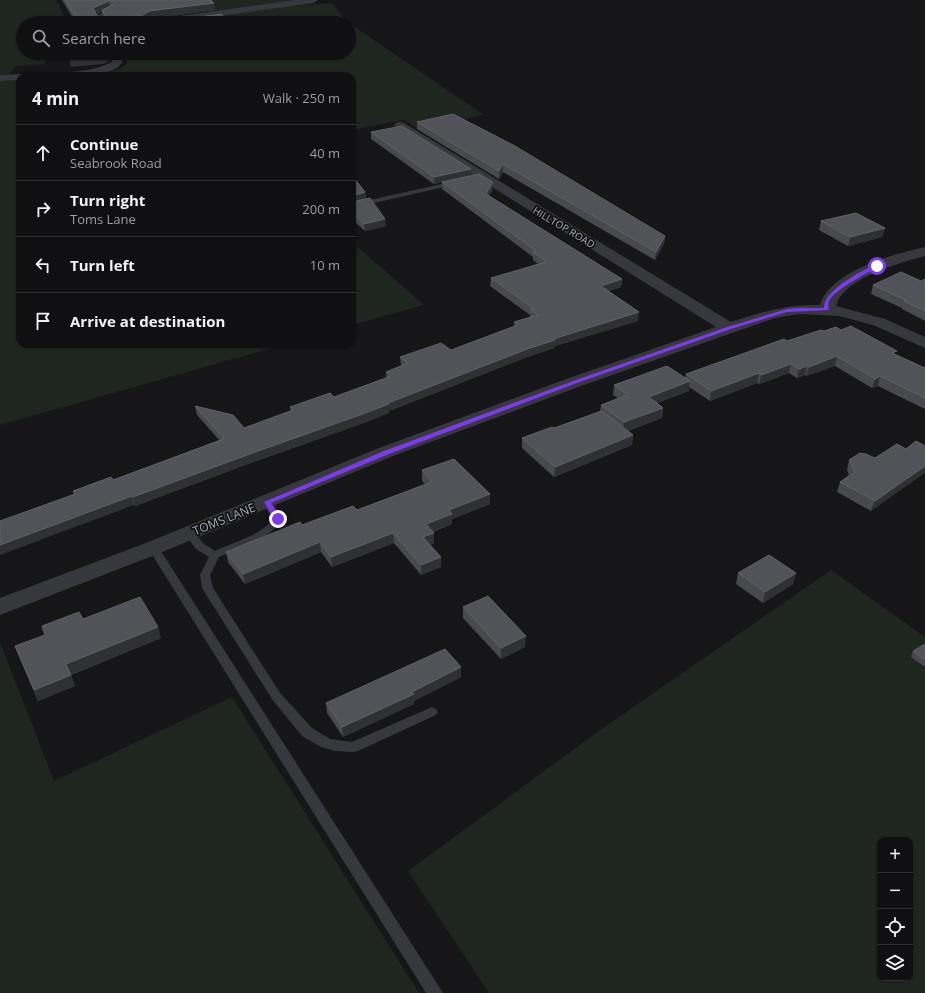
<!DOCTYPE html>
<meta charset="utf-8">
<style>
body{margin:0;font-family:"Open Sans",sans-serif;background:#19191b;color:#f1f3f6}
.controls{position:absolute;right:12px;bottom:12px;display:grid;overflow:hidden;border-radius:8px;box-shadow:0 1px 3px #0004}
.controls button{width:36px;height:36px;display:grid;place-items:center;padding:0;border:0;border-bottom:1px solid #303032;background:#101012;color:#f1f3f6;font:20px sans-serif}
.stop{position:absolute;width:12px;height:12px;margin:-9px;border:3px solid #7c3aed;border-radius:50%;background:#fff}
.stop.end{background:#7c3aed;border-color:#fff;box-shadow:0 1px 4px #0008}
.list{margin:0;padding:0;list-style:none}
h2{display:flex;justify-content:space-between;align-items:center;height:52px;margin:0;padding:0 16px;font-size:17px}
h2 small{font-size:13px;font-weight:400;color:#9c9d9f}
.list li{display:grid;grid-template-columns:26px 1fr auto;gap:12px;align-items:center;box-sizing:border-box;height:56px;padding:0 16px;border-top:1px solid #303032}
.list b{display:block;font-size:15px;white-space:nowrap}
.list p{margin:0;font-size:13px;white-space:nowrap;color:#9c9d9f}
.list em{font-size:13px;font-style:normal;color:#9c9d9f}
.icon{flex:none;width:22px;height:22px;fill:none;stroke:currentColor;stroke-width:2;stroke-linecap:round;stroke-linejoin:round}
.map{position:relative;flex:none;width:925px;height:993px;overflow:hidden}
.search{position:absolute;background:#101012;box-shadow:0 1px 3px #0004;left:16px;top:16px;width:340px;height:44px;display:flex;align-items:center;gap:10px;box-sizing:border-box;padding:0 14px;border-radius:22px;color:#9c9d9f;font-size:15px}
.panel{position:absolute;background:#101012;box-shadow:0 1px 3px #0004;left:16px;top:72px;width:340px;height:276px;border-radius:12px}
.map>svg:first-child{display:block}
.green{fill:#1e261f;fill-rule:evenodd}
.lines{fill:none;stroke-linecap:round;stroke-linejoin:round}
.lane{fill:#37383d;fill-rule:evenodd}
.street{fill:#37383d;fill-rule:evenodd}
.wall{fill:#47494d;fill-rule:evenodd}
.shaded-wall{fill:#2f3033}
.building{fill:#525359;stroke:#5f6168;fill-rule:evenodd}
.route{fill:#7c3aed}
.labels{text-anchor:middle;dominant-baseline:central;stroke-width:3.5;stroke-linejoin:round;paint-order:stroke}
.far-street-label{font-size:10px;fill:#a8adb8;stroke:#111113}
.street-label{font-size:12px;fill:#a8adb8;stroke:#111113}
</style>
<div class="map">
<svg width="925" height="993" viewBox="0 0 925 993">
<rect width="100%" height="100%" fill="#161618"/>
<path class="green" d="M 0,0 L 56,0 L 68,23 L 23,23 L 23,53 L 49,53 L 49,58 L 44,64 L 16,66 L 10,74 L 0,75 Z
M 196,0 L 309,0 L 213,12 L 207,12 Z
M 332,3 L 346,21 L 484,115 L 417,128 L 403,120 L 352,130 L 352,76 L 75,76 C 93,75 111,75 127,64 L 127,55 L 145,53 L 349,53 L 349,23 L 157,23 L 274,7 Z
M 20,80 L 20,344 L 286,344 L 0,425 L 0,81 Z
M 358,247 L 424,305 L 352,325 L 352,252 Z
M 831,570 L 925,637 L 925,993 L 489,993 L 408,871 L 596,733 ZM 880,840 L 910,840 L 910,978 L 880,978 Z
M 0,642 L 54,781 L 232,697 L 419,993 L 0,993 Z"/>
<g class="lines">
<path class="lane" d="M 111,9 L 115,10 L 101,17 L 105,23 L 101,23 L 96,16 Z
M 455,181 L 458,183 L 457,184 L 352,208 L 352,204 Z
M 267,499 L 271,500 L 283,519 L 277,527 L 262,538 L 219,557 L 210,575 L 213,588 L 280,693 L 312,728 L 330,739 L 352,742 L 432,707 L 436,709 L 438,712 L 436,715 L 358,751 L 353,752 L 335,751 L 321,747 L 302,736 L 272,699 L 202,588 L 200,575 L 209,557 L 196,549 L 184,533 L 185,531 L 193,531 L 204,544 L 215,551 C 234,542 260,536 273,519 L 262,502 Z
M 153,544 L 157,545 L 443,993 L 426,993 L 148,548 L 149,545 Z"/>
<path class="street" d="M 296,0 L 318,0 L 314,3 L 169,23 L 146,23 L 150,20 Z
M 114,53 L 124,53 C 123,57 123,62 120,65 C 105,81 48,76 27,76 L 32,73 C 58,72 88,74 112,62 Z
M 20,74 L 24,76 L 20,76 L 20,80 L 0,81 L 0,75 Z
M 400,122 L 404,123 L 731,322 C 763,312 786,304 820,305 C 830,271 894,254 925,247 L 925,256 C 900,263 843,278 836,306 L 885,319 L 925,337 L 925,348 L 873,325 L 839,316 L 799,314 L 775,318 L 581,386 L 393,456 L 160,553 L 0,615 L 0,598 L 146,543 L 379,448 L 569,378 L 716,327 L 396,127 L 394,125 L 396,123 Z"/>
</g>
<path class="wall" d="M 62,0 L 211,0 L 214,3 L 215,10 L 150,19 L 145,22 L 140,23 L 76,23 ZM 102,12 L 103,17 L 98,17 L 97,14 Z
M 417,122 L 665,236 L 664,244 L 655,260 L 503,172 L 499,179 L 417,129 Z
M 371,132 L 471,175 L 493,189 L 489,196 L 622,279 L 621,287 L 609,291 L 638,321 L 555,346 L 554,348 L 530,356 L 389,411 L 389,413 L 361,424 L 259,460 L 135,506 L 134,505 L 74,494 L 73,491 L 113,480 L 219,440 L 197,415 L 195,406 L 244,428 L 291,411 L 290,407 L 334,397 L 386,378 L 386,372 L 401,366 L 401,365 L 400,357 L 451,350 L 514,326 L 514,322 L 530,317 L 530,315 L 490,286 L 491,278 L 538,264 L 533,260 L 533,257 L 442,189 L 442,182 L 434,184 L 371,139 Z
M 352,178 L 365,192 L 366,199 L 386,226 L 365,231 L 355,222 L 353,223 L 352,222 Z
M 821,221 L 885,228 L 882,237 L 848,246 L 819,230 Z
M 925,279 L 925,321 L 902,309 L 902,308 L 871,294 L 873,285 L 921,281 Z
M 841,330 L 925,368 L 925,409 L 878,386 L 872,388 L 835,366 L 806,376 L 805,375 L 797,378 L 789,373 L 759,384 L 757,383 L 710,401 L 689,387 L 689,391 L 657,403 L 663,408 L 662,418 L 628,431 L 633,435 L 632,445 L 554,477 L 522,448 L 522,438 L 554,428 L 600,411 L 601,405 L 618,398 L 613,395 L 614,385 L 685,378 L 686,374 L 787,341 L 824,331 Z
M 897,444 L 871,511 L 837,492 L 840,482 L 849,475 L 847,470 L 849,460 L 875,458 Z
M 422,470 L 490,494 L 490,504 L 452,519 L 452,524 L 433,532 L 434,543 L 430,545 L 441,557 L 441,567 L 421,575 L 394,543 L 332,567 L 321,552 L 245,584 L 228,562 L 226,552 L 302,525 L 357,510 L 425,484 L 422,481 Z
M 738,573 L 796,573 L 793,584 L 763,603 L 736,584 Z
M 463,607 L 525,647 L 501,659 L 463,618 Z
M 83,619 L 161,638 L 71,675 L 75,686 L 38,701 L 15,646 L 45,635 L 42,626 Z
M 925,644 L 925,667 L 911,657 L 913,651 Z
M 461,667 L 461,677 L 414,701 L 414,704 L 343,737 L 327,713 L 326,703 Z"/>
<path class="shaded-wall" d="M 109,1 L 110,8 L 102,10 L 102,12 L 95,16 L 93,8 Z
M 214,3 L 215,10 L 150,19 L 145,22 L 117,23 L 118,18 L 149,11 Z
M 225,18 L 225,21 L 209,23 L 180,23 Z
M 106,54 L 108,62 L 103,64 L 71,67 L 69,59 Z
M 503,164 L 503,172 L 499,179 L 499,171 Z
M 471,169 L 471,176 L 434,184 L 434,177 Z
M 493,182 L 493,189 L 485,201 L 486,194 Z
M 365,192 L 366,199 L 352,203 L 352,196 Z
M 355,215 L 355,222 L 353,223 L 352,216 Z
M 385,219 L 386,226 L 365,231 L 364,224 Z
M 885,228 L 882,237 L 848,246 L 850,237 Z
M 665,236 L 664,244 L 655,260 L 656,252 Z
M 622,279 L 621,287 L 601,294 L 601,286 Z
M 639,312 L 638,321 L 555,346 L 554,348 L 530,356 L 389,411 L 389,413 L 361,424 L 259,460 L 135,506 L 133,497 L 388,403 L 553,339 Z
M 837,356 L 835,366 L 806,376 L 809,367 Z
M 791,364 L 789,373 L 759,384 L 761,375 Z
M 807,366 L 805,375 L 797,378 L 799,369 Z
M 759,373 L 757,383 L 710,401 L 711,391 Z
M 880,376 L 878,386 L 872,388 L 875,379 Z
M 690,381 L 689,391 L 647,407 L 649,397 Z
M 663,408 L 662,418 L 622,433 L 624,422 Z
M 633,435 L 632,445 L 554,477 L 555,467 Z
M 925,466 L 925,473 L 871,511 L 875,501 Z
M 490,494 L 490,504 L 452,519 L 452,524 L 426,534 L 426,524 L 449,510 Z
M 132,496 L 134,505 L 0,555 L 0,545 Z
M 393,533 L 394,543 L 332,567 L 331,557 Z
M 434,533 L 434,543 L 424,547 L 423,537 Z
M 320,542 L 321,552 L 245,584 L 243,574 Z
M 441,557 L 441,567 L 421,575 L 421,565 Z
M 796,573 L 793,584 L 763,603 L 765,592 Z
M 158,627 L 161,638 L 70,675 L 66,664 Z
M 526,636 L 525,647 L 501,659 L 501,648 Z
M 461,667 L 461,677 L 414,701 L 414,704 L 343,737 L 342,727 Z
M 71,675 L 75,686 L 38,701 L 34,690 Z"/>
<path class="building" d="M 65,0 L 211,0 L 214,3 L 149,11 L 143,15 L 118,18 L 117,23 L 77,23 L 78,21 ZM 109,1 L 114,1 L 114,4 L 102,10 L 105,15 L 104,17 L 98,17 L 93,8 Z
M 221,14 L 225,18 L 180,23 L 159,23 L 158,21 L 169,21 Z
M 70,53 L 106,53 L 106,54 L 101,56 L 69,59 Z
M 453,114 L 515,146 L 665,236 L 656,252 L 503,164 L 499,171 L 417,122 Z
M 402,126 L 471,169 L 434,177 L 371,132 Z
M 479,174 L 493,182 L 486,194 L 622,279 L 601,286 L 639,312 L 553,339 L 555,340 L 530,348 L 388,403 L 389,404 L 360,415 L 258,451 L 133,497 L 132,496 L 0,545 L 0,521 L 75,494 L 73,491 L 111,477 L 113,480 L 224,439 L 195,406 L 233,415 L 244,428 L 293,410 L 290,407 L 330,393 L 334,397 L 391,376 L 386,372 L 408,363 L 400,357 L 441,343 L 451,350 L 518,325 L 514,322 L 538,315 L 530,309 L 533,308 L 491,278 L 546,262 L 533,252 L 536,251 L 442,182 Z
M 352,178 L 354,178 L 365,192 L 352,196 Z
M 370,198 L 385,219 L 364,224 L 355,215 L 352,216 L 352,202 Z
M 856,213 L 885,228 L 850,237 L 821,221 Z
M 901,272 L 921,281 L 925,279 L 925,311 L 904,301 L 906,300 L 873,285 Z
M 851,326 L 897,351 L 892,353 L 925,368 L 925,398 L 880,376 L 875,379 L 837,356 L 809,367 L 807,366 L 799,369 L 791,364 L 761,375 L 759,373 L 711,391 L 686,374 L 784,339 L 787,341 L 821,330 L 824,331 L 836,327 L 841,330 Z
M 667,366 L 690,381 L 649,397 L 663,408 L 624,422 L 601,405 L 628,395 L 614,385 Z
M 602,411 L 633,435 L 555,467 L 522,438 L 552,427 L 554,428 Z
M 916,441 L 925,446 L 925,466 L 875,501 L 840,482 L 855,472 L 849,460 L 860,453 L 866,454 L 875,458 L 897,444 L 906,449 Z
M 454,459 L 490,494 L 449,510 L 452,514 L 426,524 L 434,533 L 423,537 L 441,557 L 421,565 L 393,533 L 331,557 L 320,542 L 243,574 L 226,552 L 300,522 L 302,525 L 353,506 L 357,510 L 432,482 L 422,470 Z
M 769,555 L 796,573 L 765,592 L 738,573 Z
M 488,596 L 526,636 L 501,648 L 463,607 Z
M 140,597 L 158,627 L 66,664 L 71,675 L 34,690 L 15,646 L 45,635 L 42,626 L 79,612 L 83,619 Z
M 925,644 L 925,660 L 913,651 Z
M 445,649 L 461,667 L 412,692 L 414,694 L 342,727 L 326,703 Z"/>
<path class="route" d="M 877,264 L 879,267 C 867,273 834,290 829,301 C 828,304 829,308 828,310 L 787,312 L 731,329 L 577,383 L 389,454 L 271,503 L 281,519 L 280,521 L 275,521 L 264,502 L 384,451 L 573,381 L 727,327 L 787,309 L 799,308 L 824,308 C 823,291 862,270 877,264 Z"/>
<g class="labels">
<g class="far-street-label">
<text transform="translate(564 227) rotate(31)">HILLTOP ROAD</text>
</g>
<g class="street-label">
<text transform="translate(224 519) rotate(-22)">TOMS LANE</text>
</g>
</g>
</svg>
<div class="controls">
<button>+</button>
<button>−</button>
<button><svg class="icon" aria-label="locate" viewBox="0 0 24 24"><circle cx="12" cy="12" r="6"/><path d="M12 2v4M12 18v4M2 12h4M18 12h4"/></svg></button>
<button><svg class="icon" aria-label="layers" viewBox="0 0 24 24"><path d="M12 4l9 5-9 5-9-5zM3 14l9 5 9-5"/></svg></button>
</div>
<div class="stop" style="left:877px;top:266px"></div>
<div class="stop end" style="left:278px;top:519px"></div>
<div class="search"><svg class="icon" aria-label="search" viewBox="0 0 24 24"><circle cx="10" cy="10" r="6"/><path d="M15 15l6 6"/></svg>Search here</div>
<section class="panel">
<h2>4 min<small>Walk · 250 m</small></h2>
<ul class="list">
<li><svg class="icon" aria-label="ahead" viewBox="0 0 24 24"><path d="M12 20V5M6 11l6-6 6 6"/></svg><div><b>Continue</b><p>Seabrook Road</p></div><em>40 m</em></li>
<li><svg class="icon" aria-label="right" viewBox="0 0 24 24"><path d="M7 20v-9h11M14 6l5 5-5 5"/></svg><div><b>Turn right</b><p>Toms Lane</p></div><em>200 m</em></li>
<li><svg class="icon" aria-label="left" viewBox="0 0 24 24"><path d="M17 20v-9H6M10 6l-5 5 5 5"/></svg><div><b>Turn left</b></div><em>10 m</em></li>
<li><svg class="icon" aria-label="arrive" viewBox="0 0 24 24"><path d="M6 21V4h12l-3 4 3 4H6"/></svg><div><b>Arrive at destination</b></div></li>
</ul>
</section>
</div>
